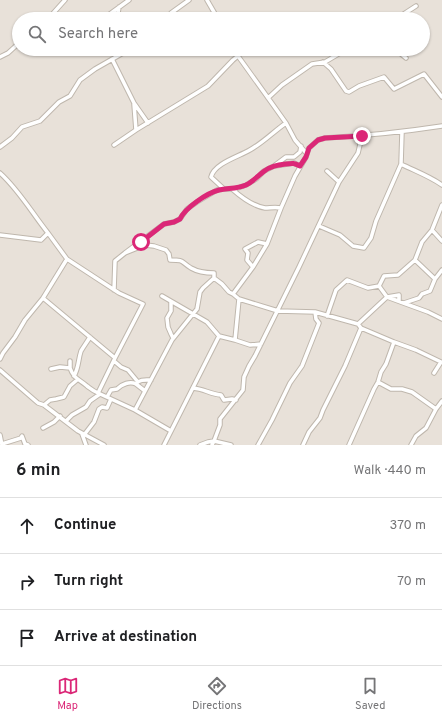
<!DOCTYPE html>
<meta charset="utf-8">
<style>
body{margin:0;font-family:Overpass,sans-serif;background:#f6f6f6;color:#202124}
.stop{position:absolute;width:12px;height:12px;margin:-9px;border:3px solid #db2777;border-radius:50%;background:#fff}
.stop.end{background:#db2777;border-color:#fff;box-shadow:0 1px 4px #0008}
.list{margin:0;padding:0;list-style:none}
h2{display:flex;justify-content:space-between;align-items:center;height:52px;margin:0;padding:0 16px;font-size:17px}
h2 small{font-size:13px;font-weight:400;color:#757577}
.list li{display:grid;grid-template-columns:26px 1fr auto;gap:12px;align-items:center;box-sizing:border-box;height:56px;padding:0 16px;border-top:1px solid #e0e0e0}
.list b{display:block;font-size:15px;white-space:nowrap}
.list em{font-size:13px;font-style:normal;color:#757577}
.icon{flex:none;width:22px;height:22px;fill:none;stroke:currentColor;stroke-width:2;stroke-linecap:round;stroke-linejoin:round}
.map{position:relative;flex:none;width:442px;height:445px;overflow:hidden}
.search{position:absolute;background:#fff;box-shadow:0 1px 3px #0004;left:12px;right:12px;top:12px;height:44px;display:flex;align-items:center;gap:10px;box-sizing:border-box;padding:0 14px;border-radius:22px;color:#757577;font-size:15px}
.sheet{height:220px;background:#fff}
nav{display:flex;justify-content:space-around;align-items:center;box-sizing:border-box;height:56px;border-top:1px solid #e0e0e0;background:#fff;font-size:11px;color:#757577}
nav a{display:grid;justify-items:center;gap:2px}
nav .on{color:#db2777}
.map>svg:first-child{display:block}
.residential{fill:#e8e1d9;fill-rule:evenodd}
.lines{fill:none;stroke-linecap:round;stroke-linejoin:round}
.street-casing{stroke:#bfb7ad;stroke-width:5.5}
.street{stroke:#fff;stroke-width:3.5}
.route{stroke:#db2777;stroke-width:5}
</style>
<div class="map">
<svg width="442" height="445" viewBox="0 0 442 445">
<rect width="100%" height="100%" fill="#f4f0eb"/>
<path class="residential" d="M 0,0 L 442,0 L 442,445 L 0,445 ZM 19,19 L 423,19 L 423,49 L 19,49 Z"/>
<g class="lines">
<g class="street-casing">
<path id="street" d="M 207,0 L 218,19
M 48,19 L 65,0
M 103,19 L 129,0
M 117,19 L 119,7
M 168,19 L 171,13 L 189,0
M 396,19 L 416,6
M 234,49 L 238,56 L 286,123 L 295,140 L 307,154
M 395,49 L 406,58
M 0,57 L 8,53 L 19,43
M 112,59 L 134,103 L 148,123
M 323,62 L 331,69 L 346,91 L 349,92 L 359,86 L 384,77 L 394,89 L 424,74 L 442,97
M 268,98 L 282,85 L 312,64 L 325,62 L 347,49
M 134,104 L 136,130
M 286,123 C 273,132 262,144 248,151 C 237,157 214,164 211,177 L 224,189 L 235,189 L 246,185 L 256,179 L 264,171 L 274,166 L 286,157 L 294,157 L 300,152 L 301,146
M 114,145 L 136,130 L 208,86 L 233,60 L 238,56
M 0,147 L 12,138 L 22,127 L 40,121 L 59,102 L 70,96 L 80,80 L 95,69 L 130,49
M 401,164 C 415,171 429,176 442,185
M 275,166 L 294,163 L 300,166
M 327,171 L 339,182
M 0,173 C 19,190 32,213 48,233 L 41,240 L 0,235
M 224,189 L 217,190 L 197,202 L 187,209 L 180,219 L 174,222 L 164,224 L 125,253 L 145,245 L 154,246 L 166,250 L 169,254 L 170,260 C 185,260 180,261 191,268 C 198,272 206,273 214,273 L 214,278 L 222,284 L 229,292 L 233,294
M 232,189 C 241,197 252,206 265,208 C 270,208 275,207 281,208
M 319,226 L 340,235 L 353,246 L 364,248 L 371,238 L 376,221 L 401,164 L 402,132
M 432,230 L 442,241
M 48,233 L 67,259 L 43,298 L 115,358 L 143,304 L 119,293 L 67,259
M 415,260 L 435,279
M 253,267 L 247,260 L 248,253 L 245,249 L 258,242 L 267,244
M 379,286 L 387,297 L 399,295 L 399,301
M 114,290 L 115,261 L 125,253
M 162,296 L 207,322 L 219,336
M 239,299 L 278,311 L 315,312 L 316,319 L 319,323 L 302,366 L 290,383 L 272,420 L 258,445
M 171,302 L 171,311 L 167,318 L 168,327 L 171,334 L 173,338
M 404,303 L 419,298 L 422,294 L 430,291 L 435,279 L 442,270
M 327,316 L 336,290 L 347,280 L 368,288 L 379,286 L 384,276 L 398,275 L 415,260 L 422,242 L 432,230 L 442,205
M 358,324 L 387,297 L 428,312 L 442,319
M 361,328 L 394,342 L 416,350 L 441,362 L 434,373
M 235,340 L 250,345 L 261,344
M 115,358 L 98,393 L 135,410
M 0,359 L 3,353 L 15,337 L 25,320 L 43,298
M 70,361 L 70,368
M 114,361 L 121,367 L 128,370 L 138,382
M 51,369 L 60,367 L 70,368 C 74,379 79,379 87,386 C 91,389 93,391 98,393
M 0,370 L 38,403 L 44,405 L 78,431 L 104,445
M 74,376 C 79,367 78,360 81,351 C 84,346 87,342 90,337
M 378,382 L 391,389 L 402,389 L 412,392 L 436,409
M 193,388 C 204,389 210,394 221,395 L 224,400 L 232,399 L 236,400
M 145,391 L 136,384 C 140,379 145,380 151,380
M 107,397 L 111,390 L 117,389 C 122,384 130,381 136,384
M 44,405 L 50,400 L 56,399 L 64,397 L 70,386 L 77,380
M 66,421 L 72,415 L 86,407 L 90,401 L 100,394
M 43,428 L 54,422 L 60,416
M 171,431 L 135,410 L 172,340 L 197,309 L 200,292 L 203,288 L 214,278
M 82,434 L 86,445
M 0,435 L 2,445
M 84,435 L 94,422 L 99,409 L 102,407 L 107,408 L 111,399
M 2,444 L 21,438 L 22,436 L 25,444 L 28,445
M 164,445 L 219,336 L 235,340 L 239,299 L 233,294 L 253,267 L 267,244 L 281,208 L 295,176 L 306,157 L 309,148 L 318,140 L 325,138 C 364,136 403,132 442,126
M 200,445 L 208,442 L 214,441 L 220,425 L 220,419 L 243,390 L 244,377 L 249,366 L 255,356 L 299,267 L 339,182 L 358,153 L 362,136
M 212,445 L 214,441 L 231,445
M 303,445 L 309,432 L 320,418 L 323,410 L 345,366 L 361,328 L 358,324 L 315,312
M 349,445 L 374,389 L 378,382 L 381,372 L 386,364 L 394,342
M 411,445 L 416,436 L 426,428 L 436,409 L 442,401"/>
</g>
<use href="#street" class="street"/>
</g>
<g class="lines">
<path class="route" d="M 141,242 L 164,224 L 174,222 L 180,219 C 185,208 207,193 219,190 C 228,188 237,189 246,185 C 252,182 258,176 263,172 C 270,166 278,165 286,164 C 293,163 294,163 300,166 L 306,157 L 309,148 L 318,140 L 325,138 L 362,136"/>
</g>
</svg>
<div class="stop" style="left:141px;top:242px"></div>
<div class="stop end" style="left:362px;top:136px"></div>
<div class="search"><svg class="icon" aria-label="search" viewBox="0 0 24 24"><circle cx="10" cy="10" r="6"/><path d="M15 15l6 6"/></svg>Search here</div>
</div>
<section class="sheet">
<h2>6 min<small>Walk · 440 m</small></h2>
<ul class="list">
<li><svg class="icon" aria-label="ahead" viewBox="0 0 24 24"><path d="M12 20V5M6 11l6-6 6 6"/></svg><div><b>Continue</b></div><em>370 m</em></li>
<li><svg class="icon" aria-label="right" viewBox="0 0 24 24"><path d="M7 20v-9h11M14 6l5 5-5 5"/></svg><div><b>Turn right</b></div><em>70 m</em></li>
<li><svg class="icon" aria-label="arrive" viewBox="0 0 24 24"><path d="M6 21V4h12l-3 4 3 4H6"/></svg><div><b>Arrive at destination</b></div></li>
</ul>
</section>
<nav>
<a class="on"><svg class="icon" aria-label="map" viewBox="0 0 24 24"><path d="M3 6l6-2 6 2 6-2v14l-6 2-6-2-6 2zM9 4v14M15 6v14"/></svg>Map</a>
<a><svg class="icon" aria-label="directions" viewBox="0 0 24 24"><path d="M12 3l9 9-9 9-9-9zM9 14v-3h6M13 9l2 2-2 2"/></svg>Directions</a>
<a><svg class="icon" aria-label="saved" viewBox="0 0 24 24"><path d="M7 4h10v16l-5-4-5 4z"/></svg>Saved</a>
</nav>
